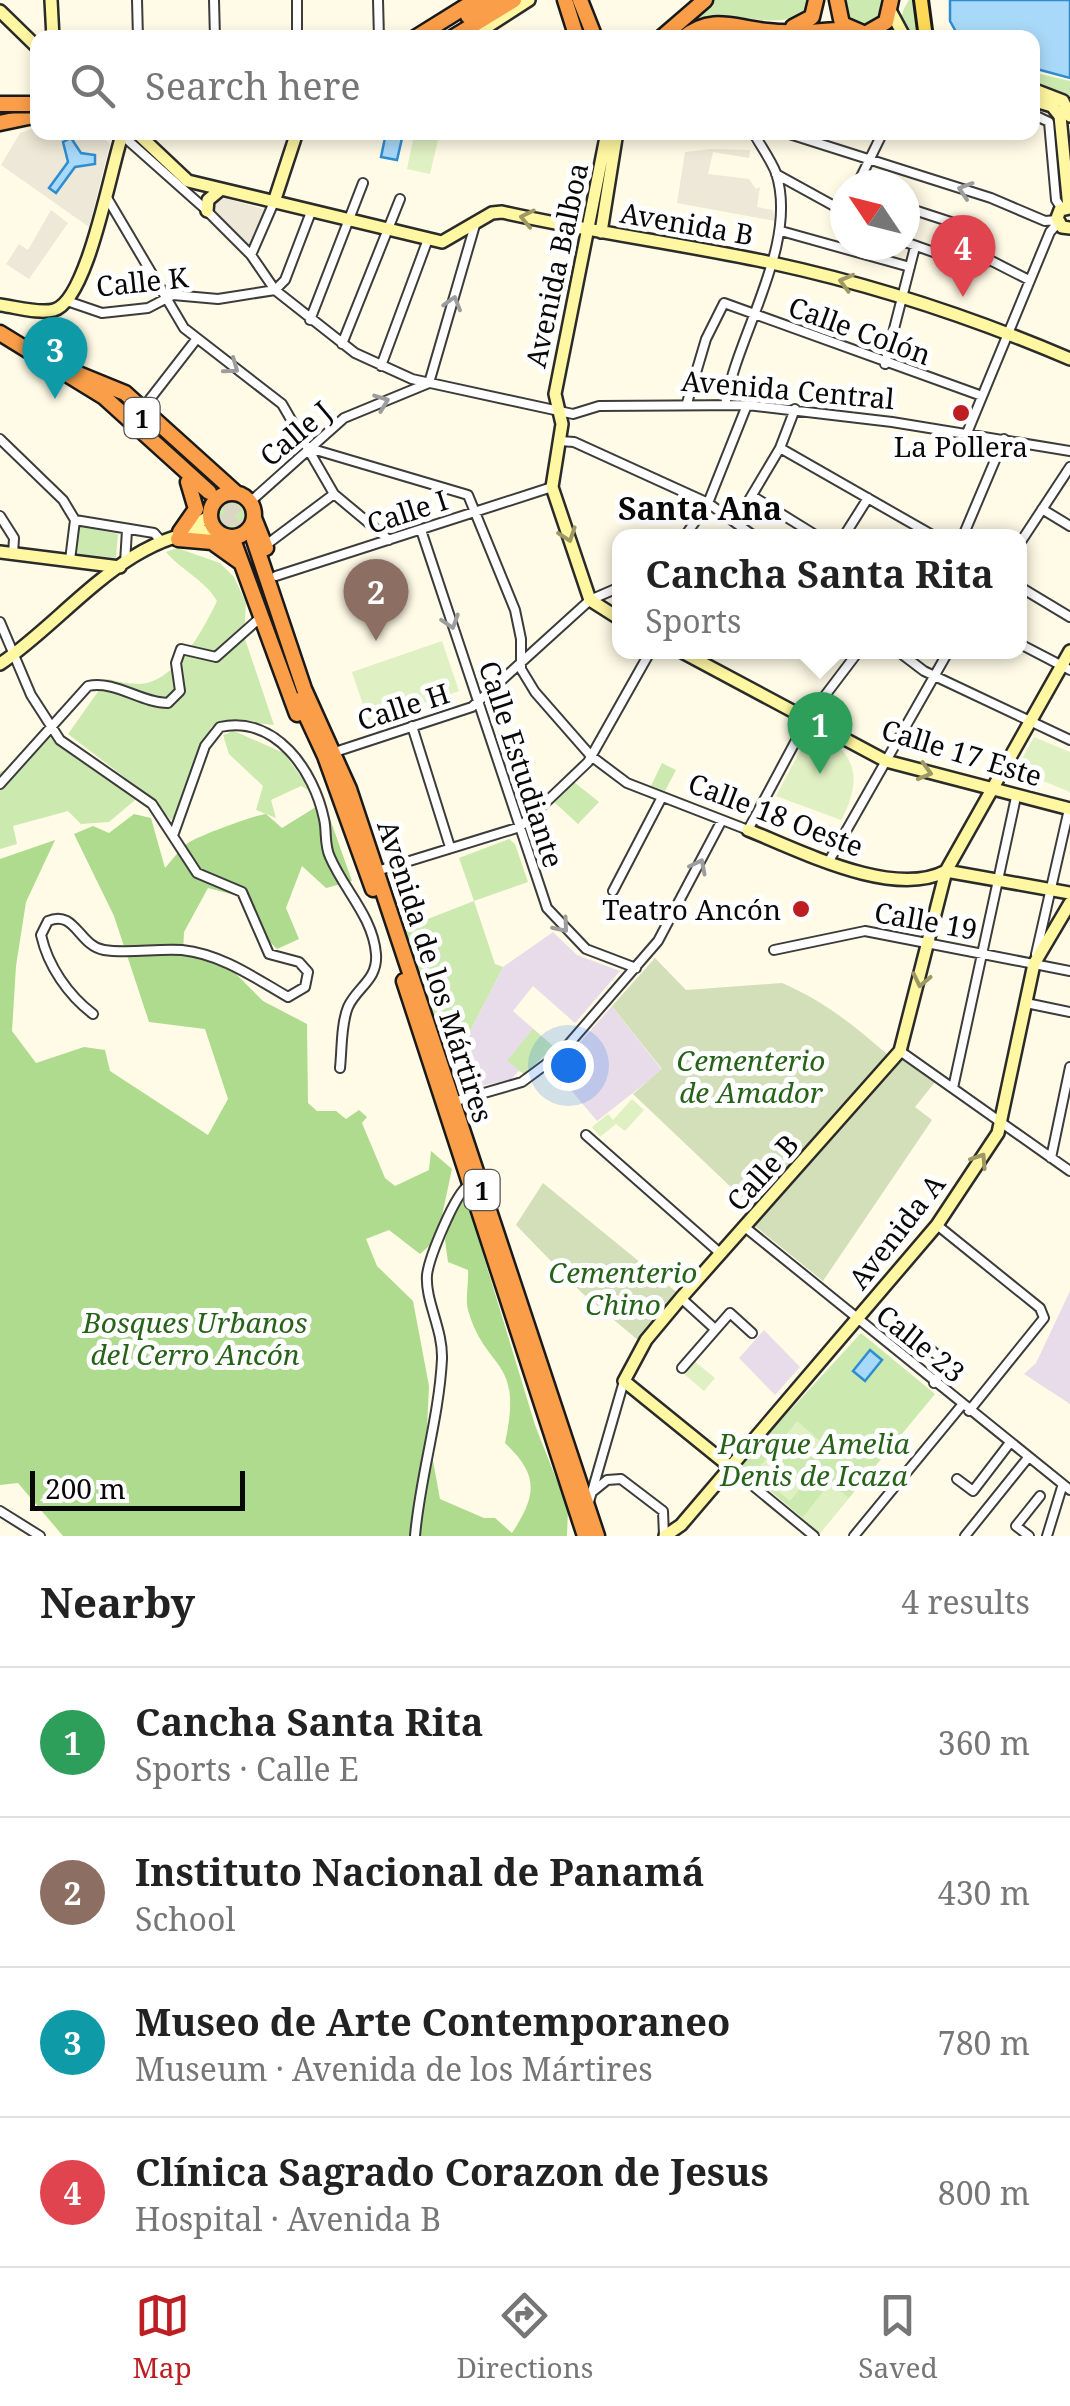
<!DOCTYPE html>
<meta charset="utf-8">
<style>
body{margin:0;font-family:"Noto Serif",serif;background:#f6f6f6;color:#222}
.compass{position:absolute;left:830px;top:170px;width:90px;height:90px;border-radius:50%;background:#fff;box-shadow:0 5px 15px #0003;rotate:305deg}
.scale{position:absolute;left:30px;bottom:25px;width:215px;box-sizing:border-box;padding-left:10px;border:5px solid #090909;border-top:0;font-size:28px;line-height:35px;white-space:nowrap;color:#090909;-webkit-text-stroke:8px #fff;paint-order:stroke}
.you{position:absolute;left:568px;top:1065px;width:35px;height:35px;margin:-25px;border:8px solid #fff;border-radius:50%;background:#1a73e8;box-shadow:0 0 0 15px #1a73e833}
.badge{display:grid;place-items:center;width:65px;height:65px;border-radius:50%;background:#bc1e22;color:#fff;font-size:32px;font-weight:700}
.pin{position:absolute;translate:-50% -82px;filter:drop-shadow(0 2px 5px #0008)}
.pin::after{content:'';position:absolute;top:52px;width:35px;height:30px;background:inherit;clip-path:polygon(0 0,100% 0,50% 100%)}
.popup{position:absolute;left:612px;top:529px;width:415px;height:130px;box-sizing:border-box;display:grid;place-content:center;border-radius:20px;background:#fff;filter:drop-shadow(0 2px 8px #0005);font-size:32px;white-space:nowrap;color:#767676}
.popup b{font-size:38px;color:#222}
.popup::after{content:'';position:absolute;left:50%;top:100%;margin-left:-20px;border:20px solid transparent;border-top-color:#fff}
.list{margin:0;padding:0;list-style:none}
h2{display:flex;justify-content:space-between;align-items:center;height:130px;margin:0;padding:0 40px;font-size:42px}
h2 small{font-size:32px;font-weight:400;color:#767676}
.list li{display:grid;grid-template-columns:65px 1fr auto;gap:30px;align-items:center;box-sizing:border-box;height:150px;padding:0 40px;border-top:2px solid #e0e0e0}
.list b{display:block;font-size:38px;white-space:nowrap}
.list p{margin:0;font-size:32px;white-space:nowrap;color:#767676}
.list em{font-size:32px;font-style:normal;color:#767676}
.icon{flex:none;width:55px;height:55px;fill:none;stroke:currentColor;stroke-width:2;stroke-linecap:round;stroke-linejoin:round}
.map{position:relative;flex:none;width:1070px;height:1536px;overflow:hidden}
.search{position:absolute;background:#fff;box-shadow:0 5px 15px #0003;left:30px;right:30px;top:30px;height:110px;display:flex;align-items:center;gap:25px;box-sizing:border-box;padding:0 35px;border-radius:20px;color:#767676;font-size:38px}
.sheet{height:730px;background:#fff}
nav{display:flex;justify-content:space-around;align-items:center;box-sizing:border-box;height:140px;border-top:2px solid #e0e0e0;background:#fff;font-size:28px;color:#767676}
nav a{display:grid;justify-items:center;gap:5px}
nav .on{color:#bc1e22}
.map>svg:first-child{display:block}
.industrial{fill:#e8dcea}
.green{fill:#cce9b0}
.forest{fill:#afdb8e}
.cemetery{fill:#d2dfb9}
.pitch{fill:#dff0c2}
.plaza{fill:#ede8d7}
.water{fill:#a9d9f8;stroke:#2e8cd1;stroke-width:2.5}
.lines{fill:none;stroke-linecap:round;stroke-linejoin:round}
.highway-tunnel{stroke:#dad7c5;stroke-width:14;stroke-dasharray:14 7;stroke-linecap:butt}
.street-casing{stroke:#3c3c3c;stroke-width:12}
.secondary-casing{stroke:#2b2b2b;stroke-width:16}
.primary-casing{stroke:#1a1a1a;stroke-width:18}
.highway-casing{stroke:#1a1a1a;stroke-width:19}
.street{stroke:#fff;stroke-width:8}
.secondary{stroke:#fff7a1;stroke-width:11}
.primary{stroke:#fed957;stroke-width:12}
.highway{stroke:#fa9e49;stroke-width:14}
.highway-bridge-casing{stroke:#1a1a1a;stroke-width:19;stroke-linecap:butt}
.highway-bridge{stroke:#fa9e49;stroke-width:14}
.oneway{stroke:#9d9d9d}
.oneway2{stroke:#9d9864}
.poi-dot{fill:#bc1e22;stroke:#fff;stroke-width:4}
.labels{text-anchor:middle;dominant-baseline:central;stroke-width:10;stroke-linejoin:round;paint-order:stroke}
.shield{fill:#fff;stroke:#535353;stroke-width:2.5}
.shield-label{font-size:25px;font-weight:bold;fill:#090909}
.street-label{font-size:28px;fill:#090909;stroke:#fff}
.poi-label{font-size:28px;fill:#090909;stroke:#fff}
.park-label{font-size:28px;font-style:italic;fill:#276219;stroke:#fff}
.quarter-label{font-size:32px;font-weight:bold;fill:#090909;stroke:#fff}
</style>
<div class="map">
<svg width="1070" height="1536" viewBox="0 0 1070 1536">
<rect width="100%" height="100%" fill="#fffbe6"/>
<path class="industrial" d="M 553,932 L 577,955 L 620,971 L 575,1023 L 533,986 L 513,1011 L 554,1047 L 524,1074 L 519,1071 L 510,1080 L 456,1091 L 448,1066 L 463,1045 L 503,967 Z
M 612,1006 L 662,1070 L 597,1121 L 555,1071 Z
M 1070,1291 L 1070,1404 L 1024,1374 L 1036,1363 Z
M 764,1330 L 800,1367 L 775,1395 L 739,1358 Z"/>
<path class="green" d="M 713,0 L 811,0 L 811,12 C 762,35 729,1 682,26 Z
M 842,0 L 886,0 L 875,21 L 860,26 L 845,20 Z
M 909,0 L 917,0 L 921,37 L 907,37 C 899,24 900,13 909,0 Z
M 1032,72 L 1070,81 L 1070,102 L 1058,91 L 1033,85 Z
M215 515a17 17 0 1 1 34 0a17 17 0 1 1-34 0Z
M 76,525 L 118,534 L 116,558 L 75,553 Z
M 177,548 L 220,563 L 234,577 L 246,603 L 244,636 L 274,725 L 230,720 L 211,727 L 178,814 L 171,820 L 140,789 L 68,734 L 107,679 C 117,681 129,684 139,684 C 175,683 203,630 217,601 C 205,580 182,571 166,552 Z
M 234,731 L 284,753 L 312,792 L 301,786 L 271,800 L 276,818 L 256,810 L 263,786 L 229,754 L 223,735 Z
M 49,735 L 135,800 L 109,822 L 81,824 L 68,811 L 13,826 L 17,844 L 0,849 L 0,772 L 27,761 Z
M 662,763 L 676,770 L 665,791 L 651,786 Z
M 574,782 L 599,802 L 578,824 L 554,802 Z
M 509,839 L 515,844 L 528,882 L 474,901 L 495,964 L 503,967 L 463,1045 L 448,1066 L 402,929 L 474,901 L 459,858 Z
M 533,1029 L 554,1047 L 524,1074 L 507,1061 Z
M 861,1333 L 935,1394 L 820,1533 L 740,1465 Z"/>
<path class="forest" d="M 324,802 L 352,881 L 326,888 L 302,866 L 286,908 L 299,939 L 277,949 L 259,931 L 246,898 L 208,888 L 184,932 L 183,953 L 225,963 L 263,1001 L 307,1024 L 308,1103 L 317,1111 L 336,1111 L 346,1119 L 359,1110 L 367,1117 L 362,1123 L 385,1178 L 395,1186 L 429,1170 L 431,1151 L 452,1169 L 437,1239 L 420,1254 L 389,1230 L 366,1239 L 377,1266 L 413,1301 L 429,1386 L 427,1428 L 440,1499 L 484,1518 L 495,1518 L 512,1533 C 537,1495 539,1475 505,1443 C 524,1356 486,1373 468,1310 C 465,1298 469,1283 468,1270 L 448,1262 L 445,1240 L 462,1185 L 535,1425 L 568,1509 L 567,1536 L 63,1536 L 18,1483 L 0,1485 L 0,859 L 55,840 L 26,902 L 16,966 L 12,1031 L 36,1063 L 84,1047 L 105,1050 L 110,1071 L 208,1135 L 228,1099 L 205,1029 L 149,1022 L 114,916 L 74,834 L 93,826 L 109,833 L 134,814 L 151,818 L 165,868 C 172,860 180,849 188,843 C 198,836 255,815 266,814 L 282,828 Z"/>
<path class="cemetery" d="M 655,958 L 686,990 L 782,983 C 824,1001 855,1026 889,1056 L 754,1209 L 633,1094 L 662,1069 L 612,1006 Z
M 902,1057 L 935,1082 L 915,1107 L 932,1120 L 823,1281 L 755,1226 Z
M 543,1183 L 679,1294 L 639,1341 L 582,1293 L 516,1225 Z"/>
<path class="pitch" d="M 414,135 L 438,140 L 430,174 L 407,169 Z
M 442,641 L 459,691 L 369,723 L 352,672 Z
M 812,729 C 856,750 864,778 841,820 L 776,796 Z
M 1034,737 L 1070,752 L 1070,792 L 1016,770 Z
M 632,1099 L 644,1110 L 625,1131 L 616,1124 L 600,1137 L 592,1127 L 608,1114 L 613,1120 Z
M 694,1361 L 715,1378 L 704,1391 L 683,1373 Z
M 797,1421 L 822,1443 L 811,1456 L 786,1435 Z
M 771,1453 L 806,1482 L 790,1501 L 755,1472 Z
M 830,1483 L 849,1498 L 820,1533 L 802,1518 Z"/>
<path class="plaza" d="M 37,127 L 38,132 L 99,133 L 110,144 L 89,227 L 1,165 L 20,133 Z
M 711,149 L 750,150 L 749,158 L 713,152 L 708,174 L 749,179 L 756,189 L 760,187 L 757,207 L 773,210 L 775,221 L 677,203 L 685,152 Z
M 221,197 L 266,210 L 251,246 L 212,210 L 214,199 Z
M 51,210 L 68,223 L 29,279 L 6,264 L 19,244 L 28,250 Z"/>
<path class="water" d="M 1070,0 L 1070,78 L 1033,68 L 1032,38 L 959,37 L 950,21 L 950,0 Z
M 386,133 L 403,134 L 397,160 L 381,157 Z
M 71,138 L 81,153 L 95,155 L 95,164 L 75,167 L 56,193 L 49,188 L 68,162 L 63,142 Z
M 870,1350 L 882,1360 L 865,1381 L 853,1371 Z"/>
<g class="lines">
<path class="highway-tunnel" d="M 216,486 L 254,540
M 213,496 L 245,544"/>
<g class="street-casing">
<path id="street" d="M 137,0 L 138,38
M 214,0 L 215,38
M 297,0 L 297,38
M 378,0 L 379,38
M 730,31 L 748,38
M 1032,114 L 1049,122 L 1056,200 L 1062,209
M 783,132 L 991,198 L 1045,221 L 1057,220
M 122,135 L 203,207 L 251,255 L 275,290 L 355,353 L 412,379 L 573,414 L 599,406 L 747,405 L 892,422 L 1070,451
M 776,174 L 845,212
M 857,185 L 883,132
M 106,196 L 184,328 L 282,404 L 334,494 L 389,540
M 905,207 L 960,225 L 980,255 L 1029,280
M 781,231 L 910,267
M 905,242 L 973,266 L 989,261
M 251,255 L 274,202
M 67,301 L 102,313 L 148,308 L 173,295 L 218,299 L 275,290 L 285,280 L 311,212
M 310,320 L 363,183
M 342,344 L 400,199
M 885,364 L 915,247
M 381,366 L 428,239
M 429,383 L 475,225
M 687,403 L 706,339 L 724,303 L 982,396
M 725,405 C 738,332 799,244 776,173 C 771,160 760,145 753,132
M 143,408 L 195,341
M 967,433 L 1050,232 L 1058,223
M 0,439 L 63,500 L 75,520 L 70,560
M 560,441 L 574,442 L 708,503 L 754,536
M 309,448 L 468,495 L 515,610 L 521,639 L 521,669 L 535,692 L 591,756 L 627,783 L 748,830 L 808,718 L 858,652
M 780,448 L 934,536
M 754,497 L 817,536
M 250,502 L 344,418 L 429,383
M 1042,509 L 1070,526
M 0,516 L 14,538 L 13,555
M 75,520 L 154,533 L 162,542
M 736,522 L 780,448 L 795,409
M 421,530 L 547,908 L 586,949 L 636,968
M 685,536 L 708,503 L 747,405
M 844,536 L 868,498
M 963,536 L 1004,439
M 1020,543 L 1070,467
M 266,545 L 334,494
M 125,563 L 127,530
M 276,576 L 552,487
M 1020,587 L 1070,617
M 0,622 L 31,695 L 60,740 L 152,804 L 197,873 L 242,892 L 269,954 L 299,962 L 308,972 L 305,987 L 288,997 C 255,978 221,954 182,950 C 157,948 129,954 104,950 C 79,946 75,909 48,921 L 41,935 C 48,966 68,995 93,1014
M 1020,644 L 1070,670
M 899,652 L 924,671 L 1070,740
M 412,726 L 450,847
M 335,752 L 472,707 L 590,600 L 620,587
M 0,784 L 88,686 C 115,680 141,703 168,703 L 180,691 L 176,663 L 181,649 L 216,657 L 261,617
M 174,833 L 205,746 L 220,727 C 276,715 314,771 324,819 C 327,831 324,845 330,857 C 344,890 373,917 376,954 C 378,980 357,987 348,1007 C 341,1024 342,1049 340,1068
M 829,861 L 948,652
M 377,871 L 520,827 L 588,762 L 650,652
M 613,891 L 662,797
M 774,950 L 865,931 L 1070,971
M 1036,954 L 1069,809
M 1026,1003 L 1070,1012
M 900,1051 L 1070,1171
M 953,1088 L 1016,797
M 453,1102 L 522,1082 L 561,1053 L 658,941 L 722,820
M 586,1135 L 720,1253
M 1051,1158 L 1070,1067
M 937,1225 L 1040,1308 L 1044,1318 L 969,1411
M 746,1228 L 1070,1490
M 681,1298 L 715,1329
M 921,1341 L 948,1365 L 934,1383
M 682,1368 L 730,1313 L 752,1333
M 729,1466 L 814,1536
M 957,1479 L 973,1491 L 1009,1444
M 591,1493 L 607,1480 L 621,1479 L 663,1511 L 664,1536
M 589,1502 L 624,1381
M 0,1511 L 40,1536
M 415,1536 C 420,1477 439,1418 442,1359 C 443,1329 425,1301 427,1275 C 429,1258 455,1193 469,1185
M 854,1536 L 962,1405
M 965,1536 L 1027,1459
M 1029,1536 L 1016,1526 L 1040,1496
M 1047,1536 L 1062,1487"/>
</g>
<g class="secondary-casing">
<path id="secondary" d="M 51,0 L 53,38
M 0,11 L 38,48
M 891,12 L 905,38
M 470,38 L 529,0
M 1032,89 L 1063,101 L 1070,116
M 1032,100 L 1052,106 L 1060,116 L 1069,208
M 136,132 L 188,181 L 442,242 L 492,213 L 502,212 C 591,232 683,244 772,263 C 874,285 974,318 1070,359
M 607,132 L 555,394 L 562,424 L 552,487 L 590,600 L 620,619
M 274,202 L 297,132
M 1070,208 L 1060,210 L 1057,218 L 1062,227 L 1070,228
M 207,211 L 208,200 L 220,190
M 601,232 L 617,132
M 0,305 C 16,307 39,314 54,310 C 88,301 111,166 123,132
M 184,531 L 210,516
M 0,552 L 120,567
M 682,652 L 886,761 L 1070,809
M 0,664 C 66,620 130,528 217,531
M 748,830 C 801,851 893,899 946,871 L 1070,893
M 729,1466 L 624,1381 L 646,1340 L 681,1298 L 900,1051 L 946,871 L 1070,651
M 665,1536 L 681,1525 L 937,1225 L 998,1133 L 1034,964 L 1070,903"/>
</g>
<g class="primary-casing">
<path id="primary" d="M 921,0 L 926,38"/>
</g>
<g class="highway-casing">
<path id="highway" d="M 565,0 L 577,38
M 580,0 L 595,38
M 837,0 L 842,24 L 865,34 L 886,22 L 891,0
M 468,16 L 494,0
M 793,27 L 812,17 L 816,0
M 415,38 L 476,0
M 452,38 L 514,0
M 661,38 L 705,0
M 683,38 C 713,14 734,28 767,31 C 793,34 821,31 848,29
M 0,123 L 38,115
M 0,333 L 104,397 L 209,492
M 76,373 L 125,393 L 236,493
M210 515a22 22 0 1 1 44 0a22 22 0 1 1-44 0Z
M 254,518 L 266,548
M 180,532 L 196,509 L 188,482
M 232,537 L 297,714
M 178,539 L 212,542 L 240,562
M 254,540 L 304,689 L 349,789 L 597,1536
M 299,700 L 325,756 L 373,889
M 404,981 L 585,1536"/>
</g>
<use href="#street" class="street"/>
<use href="#secondary" class="secondary"/>
<use href="#primary" class="primary"/>
<use href="#highway" class="highway"/>
<g class="highway-bridge-casing">
<path id="highway-bridge" d="M 0,104 L 38,104"/>
</g>
<use href="#highway-bridge" class="highway-bridge"/>
</g>
<defs><path id="oneway-chevron" d="M-2-3.5L2.5 0L-2 3.5" fill="none" stroke-width="1.6" stroke-linecap="round" stroke-linejoin="round" transform="scale(2.5)"/></defs>
<g class="oneway">
<use href="#oneway-chevron" transform="translate(965 190) rotate(-162)"/>
<use href="#oneway-chevron" transform="translate(453 303) rotate(-74)"/>
<use href="#oneway-chevron" transform="translate(232 367) rotate(36)"/>
<use href="#oneway-chevron" transform="translate(382 402) rotate(-21)"/>
<use href="#oneway-chevron" transform="translate(451 622) rotate(72)"/>
<use href="#oneway-chevron" transform="translate(699 866) rotate(-63)"/>
<use href="#oneway-chevron" transform="translate(562 926) rotate(50)"/>
</g>
<g class="oneway2">
<use href="#oneway-chevron" transform="translate(527 218) rotate(-168)"/>
<use href="#oneway-chevron" transform="translate(846 282) rotate(-165)"/>
<use href="#oneway-chevron" transform="translate(568 535) rotate(71)"/>
<use href="#oneway-chevron" transform="translate(925 772) rotate(16)"/>
<use href="#oneway-chevron" transform="translate(921 980) rotate(102)"/>
<use href="#oneway-chevron" transform="translate(980 1160) rotate(-57)"/>
</g>
<g class="poi-dot">
<circle cx="961" cy="413" r="10"/>
<circle cx="801" cy="909" r="10"/>
</g>
<g class="labels">
<g class="shield">
<rect x="124.5" y="398" width="35" height="40" rx="8"/>
<rect x="464.5" y="1170" width="35" height="40" rx="8"/>
</g>
<g class="shield-label">
<text x="142" y="418">1</text>
<text x="482" y="1190">1</text>
</g>
<g class="street-label">
<text transform="translate(687 223) rotate(10)">Avenida B</text>
<text transform="translate(556 265) rotate(-78)">Avenida Balboa</text>
<text transform="translate(142 281) rotate(-6)">Calle K</text>
<text transform="translate(860 330) rotate(20)">Calle Colón</text>
<text transform="translate(788 389) rotate(5)">Avenida Central</text>
<text transform="translate(295 433) rotate(-40)">Calle J</text>
<text transform="translate(407 511) rotate(-18)">Calle I</text>
<text transform="translate(403 706) rotate(-18)">Calle H</text>
<text transform="translate(962 752) rotate(17)">Calle 17 Este</text>
<text transform="translate(522 764) rotate(72)">Calle Estudiante</text>
<text transform="translate(776 814) rotate(21)">Calle 18 Oeste</text>
<text transform="translate(926 920) rotate(10)">Calle 19</text>
<text transform="translate(436 971) rotate(72)">Avenida de los Mártires</text>
<text transform="translate(762 1172) rotate(-48)">Calle B</text>
<text transform="translate(896 1231) rotate(-52)">Avenida A</text>
<text transform="translate(921 1343) rotate(39)">Calle 23</text>
</g>
<g class="poi-label">
<text x="961" y="446">La Pollera</text>
<text x="781" y="909" text-anchor="end">Teatro Ancón</text>
</g>
<g class="park-label">
<text x="751" y="1060">Cementerio<tspan x="751" dy="32">de Amador</tspan></text>
<text x="623" y="1272">Cementerio<tspan x="623" dy="32">Chino</tspan></text>
<text x="195" y="1322">Bosques Urbanos<tspan x="195" dy="32">del Cerro Ancón</tspan></text>
<text x="814" y="1443">Parque Amelia<tspan x="814" dy="32">Denis de Icaza</tspan></text>
</g>
<g class="quarter-label">
<text x="700" y="507">Santa Ana</text>
</g>
</g>
</svg>
<svg class="compass" viewBox="-18 -18 36 36"><path d="M0-13l5 13h-10z" fill="#e53935"/><path d="M0 13l5-13h-10z" fill="#767676"/></svg>
<div class="scale">200 m</div>
<div class="you"></div>
<div class="pin badge" style="left:820px;top:774px;background:#2e9e5b">1</div>
<div class="popup"><b>Cancha Santa Rita</b>Sports</div>
<div class="pin badge" style="left:376px;top:641px;background:#8d6e63">2</div>
<div class="pin badge" style="left:55px;top:399px;background:#0f9aa8">3</div>
<div class="pin badge" style="left:963px;top:297px;background:#e0444e">4</div>
<div class="search"><svg class="icon" aria-label="search" viewBox="0 0 24 24"><circle cx="10" cy="10" r="6"/><path d="M15 15l6 6"/></svg>Search here</div>
</div>
<section class="sheet">
<h2>Nearby<small>4 results</small></h2>
<ul class="list">
<li><span class="badge" style="background:#2e9e5b">1</span><div><b>Cancha Santa Rita</b><p>Sports · Calle E</p></div><em>360 m</em></li>
<li><span class="badge" style="background:#8d6e63">2</span><div><b>Instituto Nacional de Panamá</b><p>School</p></div><em>430 m</em></li>
<li><span class="badge" style="background:#0f9aa8">3</span><div><b>Museo de Arte Contemporaneo</b><p>Museum · Avenida de los Mártires</p></div><em>780 m</em></li>
<li><span class="badge" style="background:#e0444e">4</span><div><b>Clínica Sagrado Corazon de Jesus</b><p>Hospital · Avenida B</p></div><em>800 m</em></li>
</ul>
</section>
<nav>
<a class="on"><svg class="icon" aria-label="map" viewBox="0 0 24 24"><path d="M3 6l6-2 6 2 6-2v14l-6 2-6-2-6 2zM9 4v14M15 6v14"/></svg>Map</a>
<a><svg class="icon" aria-label="directions" viewBox="0 0 24 24"><path d="M12 3l9 9-9 9-9-9zM9 14v-3h6M13 9l2 2-2 2"/></svg>Directions</a>
<a><svg class="icon" aria-label="saved" viewBox="0 0 24 24"><path d="M7 4h10v16l-5-4-5 4z"/></svg>Saved</a>
</nav>
